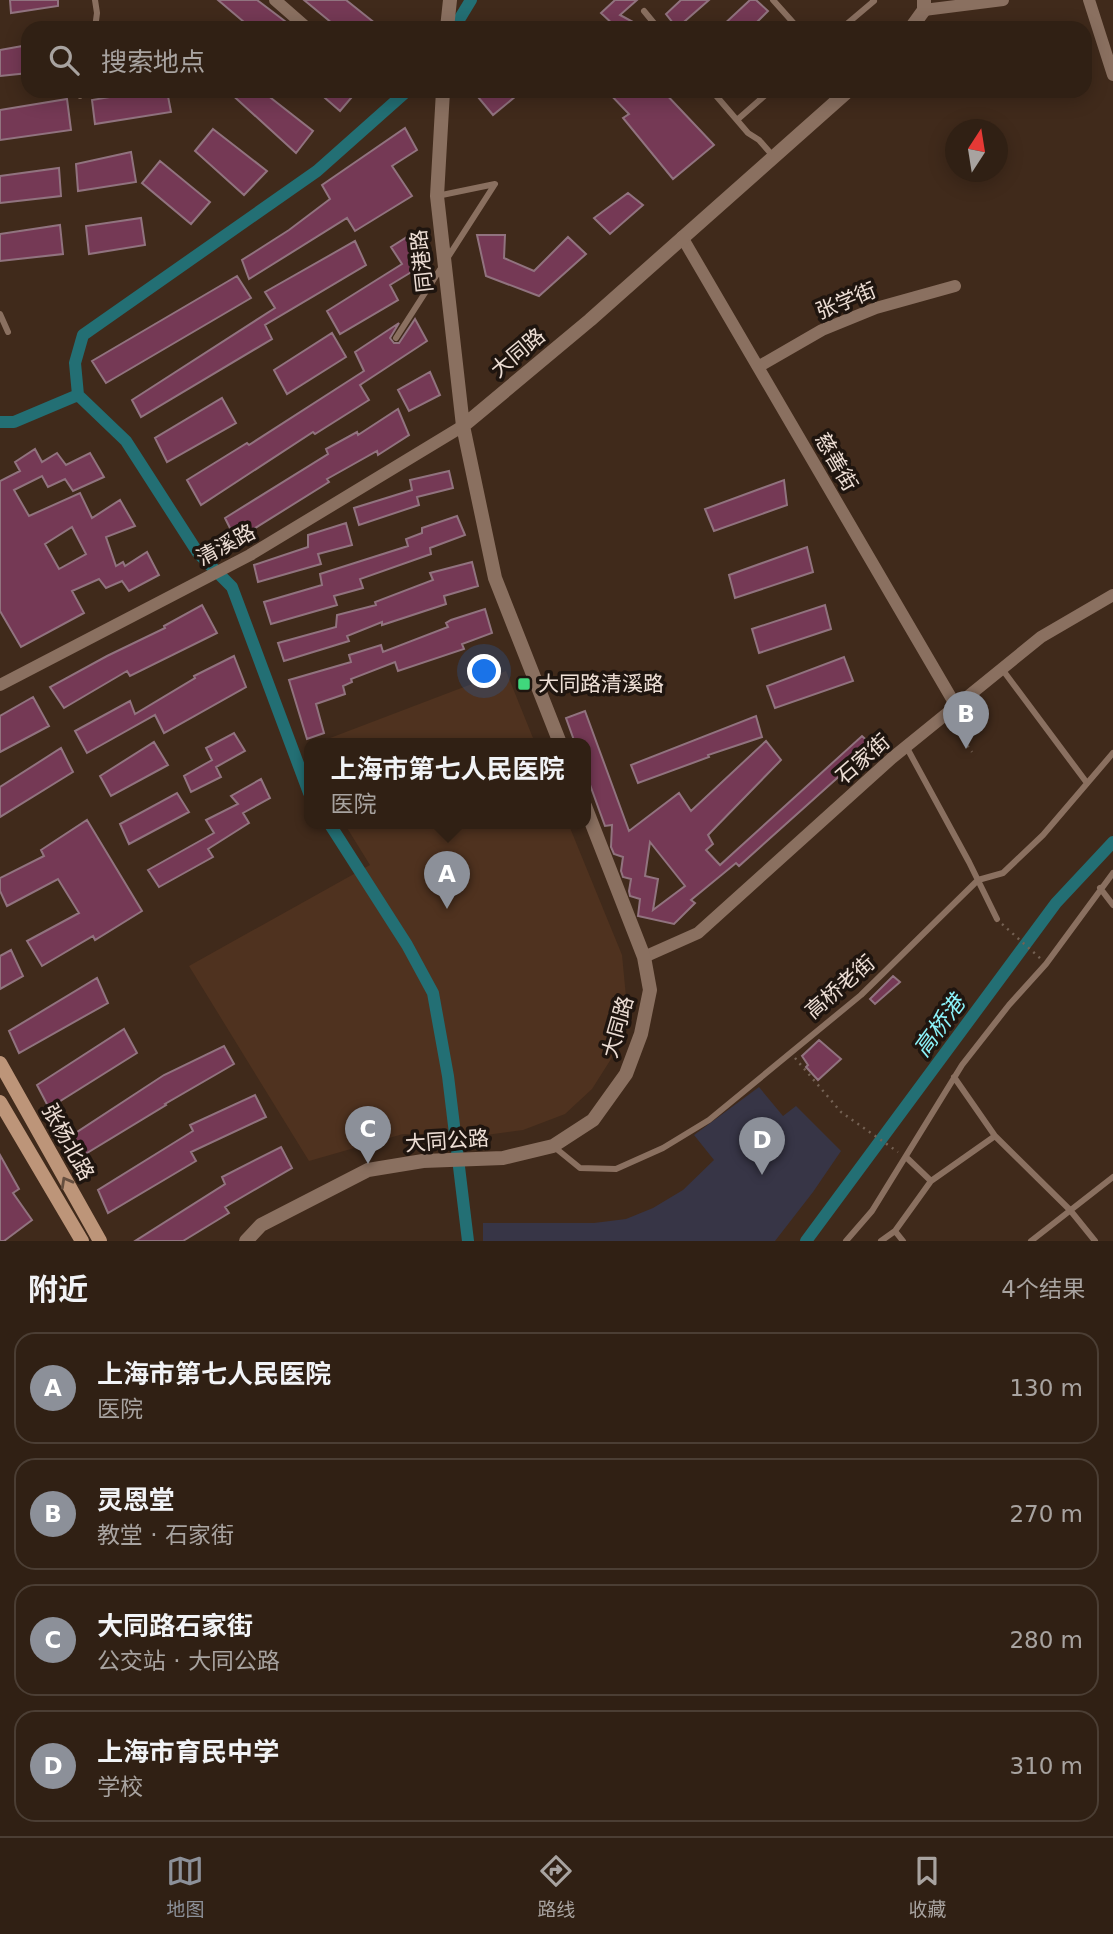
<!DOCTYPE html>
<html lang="zh">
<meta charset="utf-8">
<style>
body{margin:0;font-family:"DejaVu Sans","Noto Sans SC",sans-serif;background:#3c2d22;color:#f1f3f6}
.compass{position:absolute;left:945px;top:119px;width:63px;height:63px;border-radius:50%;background:#302014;box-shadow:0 4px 18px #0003;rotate:12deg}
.you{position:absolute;left:485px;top:672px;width:24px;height:24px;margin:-18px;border:5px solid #fff;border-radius:50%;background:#1a73e8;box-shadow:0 0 0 10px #1a73e833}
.badge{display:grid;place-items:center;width:46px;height:46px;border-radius:50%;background:#8c9099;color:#fff;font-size:23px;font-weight:700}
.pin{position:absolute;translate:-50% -58px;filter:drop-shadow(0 2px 4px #0008)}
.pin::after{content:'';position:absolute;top:37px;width:24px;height:21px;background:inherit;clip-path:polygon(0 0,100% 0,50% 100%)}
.popup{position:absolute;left:304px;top:738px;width:287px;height:91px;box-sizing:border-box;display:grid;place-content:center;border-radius:14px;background:#302014;filter:drop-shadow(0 2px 5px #0005);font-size:23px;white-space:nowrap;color:#a8a3a0}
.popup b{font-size:26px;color:#f1f3f6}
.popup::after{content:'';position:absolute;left:50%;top:100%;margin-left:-14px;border:14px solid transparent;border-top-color:#302014}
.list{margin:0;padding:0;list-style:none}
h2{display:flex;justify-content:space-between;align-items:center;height:91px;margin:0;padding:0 28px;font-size:30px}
h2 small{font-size:23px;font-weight:400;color:#a8a3a0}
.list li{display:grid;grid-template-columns:46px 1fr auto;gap:21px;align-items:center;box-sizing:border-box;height:112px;margin:0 14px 14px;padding:0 14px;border:2px solid #4b3e34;border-radius:21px}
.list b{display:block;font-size:26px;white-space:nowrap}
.list p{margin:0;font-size:23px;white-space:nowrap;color:#a8a3a0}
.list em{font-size:23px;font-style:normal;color:#a8a3a0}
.icon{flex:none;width:38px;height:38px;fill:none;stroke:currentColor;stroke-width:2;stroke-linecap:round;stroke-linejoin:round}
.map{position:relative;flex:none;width:1113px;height:1241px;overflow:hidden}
.search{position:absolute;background:#302014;box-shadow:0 4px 18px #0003;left:21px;right:21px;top:21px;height:77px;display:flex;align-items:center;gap:18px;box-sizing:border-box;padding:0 24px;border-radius:21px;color:#a8a3a0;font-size:26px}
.sheet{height:595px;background:#302014}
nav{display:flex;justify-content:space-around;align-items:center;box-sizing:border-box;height:98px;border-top:2px solid #4b3e34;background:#302014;font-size:19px;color:#a8a3a0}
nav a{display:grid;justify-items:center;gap:4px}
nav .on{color:#8c9099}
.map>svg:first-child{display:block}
.built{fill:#4f321f}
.education{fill:#373546}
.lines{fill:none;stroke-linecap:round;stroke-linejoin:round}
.canal{stroke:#236f74;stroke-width:12}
.building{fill:#753955;stroke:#91737f;stroke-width:2;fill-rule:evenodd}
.path{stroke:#746153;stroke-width:2.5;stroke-dasharray:2 5;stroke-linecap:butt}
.service{stroke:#8a7060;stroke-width:6}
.minor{stroke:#8a7060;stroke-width:12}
.tertiary{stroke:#8a7060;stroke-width:14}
.secondary{stroke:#bd9579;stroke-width:14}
.oneway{stroke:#664f3f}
.poi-dot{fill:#40d77c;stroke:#1f150f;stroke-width:2.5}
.labels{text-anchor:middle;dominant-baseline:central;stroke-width:7;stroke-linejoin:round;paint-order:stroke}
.street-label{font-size:21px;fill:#edded5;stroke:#1f150f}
.poi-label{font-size:21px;fill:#edded5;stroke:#1f150f;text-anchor:start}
.water-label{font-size:23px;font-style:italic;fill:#8cf3fa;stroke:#1f150f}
</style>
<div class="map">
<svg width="1113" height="1241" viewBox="0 0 1113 1241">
<rect width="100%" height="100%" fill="#402a1b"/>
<path class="built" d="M 506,671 L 535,743 L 317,743 Z
M 344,823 L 568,823 L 622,955 L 626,997 L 622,1032 L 611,1059 L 592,1089 L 565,1114 L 523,1130 L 486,1135 L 403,1134 L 309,1161 L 189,966 L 370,865 Z"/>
<path class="education" d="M 759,1087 L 783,1116 L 796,1106 L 841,1151 L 813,1192 L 775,1241 L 483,1241 L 483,1223 L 594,1223 L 626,1219 L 653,1208 L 683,1190 L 714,1160 L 694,1135 Z"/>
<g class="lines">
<path class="canal" d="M 454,28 L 471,0
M 0,422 L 14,422 L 78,395
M 309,793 L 232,587 L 198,553 L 126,441 L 78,395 L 75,363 L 83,335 L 317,171 L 407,91
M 329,823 L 407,945 L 433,993 L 448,1076 L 468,1241
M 806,1241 L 1056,903 L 1113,842"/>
</g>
<path class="building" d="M 10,0 L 58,0 L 58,6 L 11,13 Z
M 218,0 L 257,0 L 294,28 L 251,28 Z
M 304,0 L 346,0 L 381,28 L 338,28 Z
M 615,0 L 637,0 L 620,15 L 644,28 L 617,28 L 601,13 Z
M 681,0 L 709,0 L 677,28 L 666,14 Z
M 750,0 L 756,0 L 768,11 L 751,28 L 720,28 Z
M 28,45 L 28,73 L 0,76 L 0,50 Z
M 145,91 L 167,91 L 171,112 L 95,124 L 92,100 Z
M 228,91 L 262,91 L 313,131 L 296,153 Z
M 317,91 L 357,91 L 340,111 Z
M 473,91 L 522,91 L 493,115 Z
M 607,91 L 663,91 L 714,145 L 673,179 L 623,118 L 629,114 Z
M 67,99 L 71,130 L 0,140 L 0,110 Z
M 405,128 L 417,150 L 392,166 L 412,196 L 355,231 L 347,218 L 249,279 L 242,260 L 289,230 L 330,199 L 322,185 Z
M 213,129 L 267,171 L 244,195 L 195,151 Z
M 131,152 L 136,182 L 78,191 L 76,164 Z
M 160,161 L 210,202 L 191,224 L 142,183 Z
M 59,168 L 61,196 L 0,203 L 0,176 Z
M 628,193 L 643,205 L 610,234 L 594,218 Z
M 141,218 L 145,245 L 89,254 L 86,226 Z
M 60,225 L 63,254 L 0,261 L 0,234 Z
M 477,235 L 505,235 L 504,258 L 534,271 L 568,237 L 586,254 L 539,296 L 486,276 Z
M 407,237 L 423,265 L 390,285 L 398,300 L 340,334 L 327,311 L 402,264 L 391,247 Z
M 355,241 L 366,265 L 265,325 L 272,339 L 141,417 L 132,400 L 275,308 L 265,292 Z
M 237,276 L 251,298 L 106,383 L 92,361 Z
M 415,319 L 427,341 L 360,385 L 369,400 L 315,434 L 313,432 L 201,505 L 187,480 L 247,443 L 249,445 L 364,371 L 355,352 L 399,323 L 390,338 L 394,343 L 399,343 Z
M 332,333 L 346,357 L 287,394 L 274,370 Z
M 430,372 L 440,395 L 409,411 L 398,390 Z
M 222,398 L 236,423 L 167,462 L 155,438 Z
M 398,409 L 409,435 L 378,455 L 377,451 L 327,479 L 329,482 L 236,540 L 225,518 L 328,454 L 326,449 L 357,432 L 358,435 Z
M 35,449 L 42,462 L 57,453 L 66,465 L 90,453 L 104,477 L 73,491 L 65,479 L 48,487 L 42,476 L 14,490 L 29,516 L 80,493 L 92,518 L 120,500 L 135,526 L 106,537 L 116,566 L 123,562 L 125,566 L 147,552 L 159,575 L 129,591 L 122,581 L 106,588 L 99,579 L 72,591 L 84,613 L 21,647 L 0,611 L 0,481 L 20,471 L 15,462 ZM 72,527 L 86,554 L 59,569 L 45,544 Z
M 449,471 L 453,488 L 417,497 L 419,505 L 359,525 L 354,508 L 412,490 L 410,480 Z
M 784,480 L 787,505 L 714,531 L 705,509 Z
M 457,516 L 465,535 L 430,548 L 431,554 L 360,579 L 363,588 L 334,596 L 337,605 L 271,624 L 264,602 L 322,585 L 320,574 L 408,546 L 406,539 L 422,533 L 422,528 Z
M 346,523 L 352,545 L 318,554 L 321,564 L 258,582 L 254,565 L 308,547 L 308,535 Z
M 807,547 L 813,572 L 735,598 L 729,575 Z
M 472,562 L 478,586 L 444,596 L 446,604 L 382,625 L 382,622 L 347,636 L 349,641 L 284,661 L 278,643 L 336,627 L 337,615 L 376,605 L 375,602 L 433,580 L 430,573 Z
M 202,605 L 217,633 L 130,676 L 127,671 L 64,708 L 50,687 L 107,656 L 165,628 L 164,626 Z
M 825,605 L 831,629 L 759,653 L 752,629 Z
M 485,609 L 492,633 L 462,644 L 464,649 L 398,671 L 395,662 L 351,679 L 352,682 L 343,686 L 345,694 L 316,704 L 324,733 L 307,739 L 289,680 L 351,662 L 349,655 L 381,645 L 383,652 L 448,627 L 446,623 L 451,620 Z
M 234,656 L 246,687 L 164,733 L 155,715 L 87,753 L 75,731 L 130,701 L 135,714 L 195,678 L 194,676 Z
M 844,657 L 853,681 L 775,708 L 767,686 Z
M 33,697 L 49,726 L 0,752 L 0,716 Z
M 585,711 L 629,831 L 679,793 L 691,811 L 766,741 L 781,760 L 708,835 L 713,844 L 706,850 L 720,865 L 862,736 L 873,746 L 739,866 L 736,863 L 691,900 L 695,903 L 674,924 L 638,916 L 640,899 L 630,896 L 629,891 L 631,879 L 623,877 L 621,871 L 623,857 L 614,854 L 611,847 L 612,825 L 605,826 L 585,771 L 585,743 L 575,743 L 566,718 ZM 650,842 L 685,886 L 653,910 L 658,879 L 645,876 Z
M 756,716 L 762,737 L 708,755 L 709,757 L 638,783 L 631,765 Z
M 234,733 L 245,751 L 216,767 L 221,777 L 191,792 L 184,776 L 212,760 L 206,748 Z
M 154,742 L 168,765 L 111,796 L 100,776 Z
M 61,748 L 73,772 L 0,817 L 0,787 Z
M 261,779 L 270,798 L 243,813 L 249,823 L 208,849 L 213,857 L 159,887 L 148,870 L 214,833 L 206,820 L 238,804 L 231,796 Z
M 177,793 L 189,812 L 129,844 L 120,824 Z
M 87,820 L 142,911 L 95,940 L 93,936 L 42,966 L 27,941 L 79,913 L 58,879 L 7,906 L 0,891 L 0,878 L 44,856 L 41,850 Z
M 11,950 L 23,976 L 0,989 L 0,956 Z
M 893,976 L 900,982 L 875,1004 L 870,999 Z
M 97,978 L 108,1003 L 19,1053 L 9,1031 Z
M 124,1029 L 137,1053 L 49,1108 L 37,1085 Z
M 819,1040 L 841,1059 L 818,1080 L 806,1067 L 808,1065 L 802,1056 Z
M 224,1046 L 234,1064 L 165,1104 L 166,1105 L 77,1159 L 68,1138 L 164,1075 Z
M 255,1095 L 266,1117 L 191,1152 L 196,1161 L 108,1213 L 98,1190 L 193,1131 L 190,1125 Z
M 281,1147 L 292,1168 L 225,1207 L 229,1213 L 183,1241 L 135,1241 L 225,1184 L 222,1177 Z
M 0,1155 L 19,1189 L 13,1193 L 32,1220 L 4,1241 L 0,1241 Z"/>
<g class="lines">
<path class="path" d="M 951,723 L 972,752
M 1002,924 L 1041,959
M 795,1058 L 841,1112 L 898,1152"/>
<path class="service" d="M 773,0 L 798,28
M 644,11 L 658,28
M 95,28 L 97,13 L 95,0
M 842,28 L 874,1 L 873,0
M 712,91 L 748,133 L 759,140 L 773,156
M 80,96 L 82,91
M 737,120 L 770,91
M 0,314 L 8,332
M 396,338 L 495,184 L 437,196
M 1002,669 L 1087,783
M 907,748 L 969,862 L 997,919
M 1100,888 L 1113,905
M 954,1077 L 995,1136 L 1070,1210 L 1095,1241
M 553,1146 L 580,1168 L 616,1169 L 663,1148 L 709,1120 L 861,995 L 978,880 L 1003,873 L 1043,835 L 1113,753
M 906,1157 L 931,1181
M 895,1231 L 903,1241
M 846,1241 L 872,1211 L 962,1065 L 1009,1005 L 1046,964 L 1113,873
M 881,1241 L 895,1231 L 931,1181 L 995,1136
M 1031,1241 L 1113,1177"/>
<path class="minor" d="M 275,0 L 307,28
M 1089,0 L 1113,75
M 924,10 L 1003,0
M 682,237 L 956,706
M 758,367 L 822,330 L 876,308 L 955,286
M 0,685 L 250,555 L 463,426
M 644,957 L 698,933 L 892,758 L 1041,637 L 1113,595"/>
<path class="tertiary" d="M 447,28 L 450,0
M 911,28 L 924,10 L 924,0
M 443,91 L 437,196 L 463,426 L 495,578 L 560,743
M 463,426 L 590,320 L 848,91
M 246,1241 L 261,1225 L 368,1170 L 423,1161 L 503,1158 L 553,1146 L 593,1120 L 626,1074 L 641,1034 L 650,990 L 644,957 L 585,806"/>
<path class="secondary" d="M 0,1063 L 100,1241
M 0,1102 L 82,1241"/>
</g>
<defs><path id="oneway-chevron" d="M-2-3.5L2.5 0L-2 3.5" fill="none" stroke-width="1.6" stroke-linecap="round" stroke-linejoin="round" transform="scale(1.75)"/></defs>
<use class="oneway" href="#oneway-chevron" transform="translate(66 1182) rotate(-119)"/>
<rect class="poi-dot" x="517" y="677" width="14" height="14" rx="3.5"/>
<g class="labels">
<g class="street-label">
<text transform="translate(422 261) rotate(-96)">同港路</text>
<text transform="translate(846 301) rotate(-22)">张学街</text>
<text transform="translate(518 353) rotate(-40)">大同路</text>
<text transform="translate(836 462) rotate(60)">慈善街</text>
<text transform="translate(226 545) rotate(-28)">清溪路</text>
<text transform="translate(863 759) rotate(-41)">石家街</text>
<text transform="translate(840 987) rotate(-41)">高桥老街</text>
<text transform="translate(618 1027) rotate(-74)">大同路</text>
<text transform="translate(447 1141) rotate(-4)">大同公路</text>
<text transform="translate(68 1142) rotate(61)">张杨北路</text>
</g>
<g class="poi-label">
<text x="538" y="684">大同路清溪路</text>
</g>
<g class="water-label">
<text transform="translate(939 1026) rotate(-54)">高桥港</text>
</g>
</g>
</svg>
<svg class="compass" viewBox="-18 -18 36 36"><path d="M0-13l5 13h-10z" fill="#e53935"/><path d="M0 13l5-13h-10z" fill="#a8a3a0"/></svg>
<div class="you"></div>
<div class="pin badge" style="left:447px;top:909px">A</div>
<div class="popup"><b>上海市第七人民医院</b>医院</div>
<div class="pin badge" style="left:966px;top:749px">B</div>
<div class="pin badge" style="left:368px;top:1164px">C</div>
<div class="pin badge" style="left:762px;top:1175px">D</div>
<div class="search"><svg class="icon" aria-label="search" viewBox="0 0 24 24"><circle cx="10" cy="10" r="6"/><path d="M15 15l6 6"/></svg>搜索地点</div>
</div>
<section class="sheet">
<h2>附近<small>4个结果</small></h2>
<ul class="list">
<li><span class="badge">A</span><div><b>上海市第七人民医院</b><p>医院</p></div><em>130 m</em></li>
<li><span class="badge">B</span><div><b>灵恩堂</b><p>教堂 · 石家街</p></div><em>270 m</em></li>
<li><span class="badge">C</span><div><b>大同路石家街</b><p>公交站 · 大同公路</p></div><em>280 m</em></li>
<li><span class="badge">D</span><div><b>上海市育民中学</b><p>学校</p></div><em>310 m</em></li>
</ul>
</section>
<nav>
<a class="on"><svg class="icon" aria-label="map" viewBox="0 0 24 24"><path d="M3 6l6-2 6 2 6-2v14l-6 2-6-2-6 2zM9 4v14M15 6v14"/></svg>地图</a>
<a><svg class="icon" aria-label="directions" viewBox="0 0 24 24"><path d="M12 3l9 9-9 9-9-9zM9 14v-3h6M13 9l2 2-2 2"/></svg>路线</a>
<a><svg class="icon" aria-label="saved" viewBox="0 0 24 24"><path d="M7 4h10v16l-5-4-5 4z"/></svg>收藏</a>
</nav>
